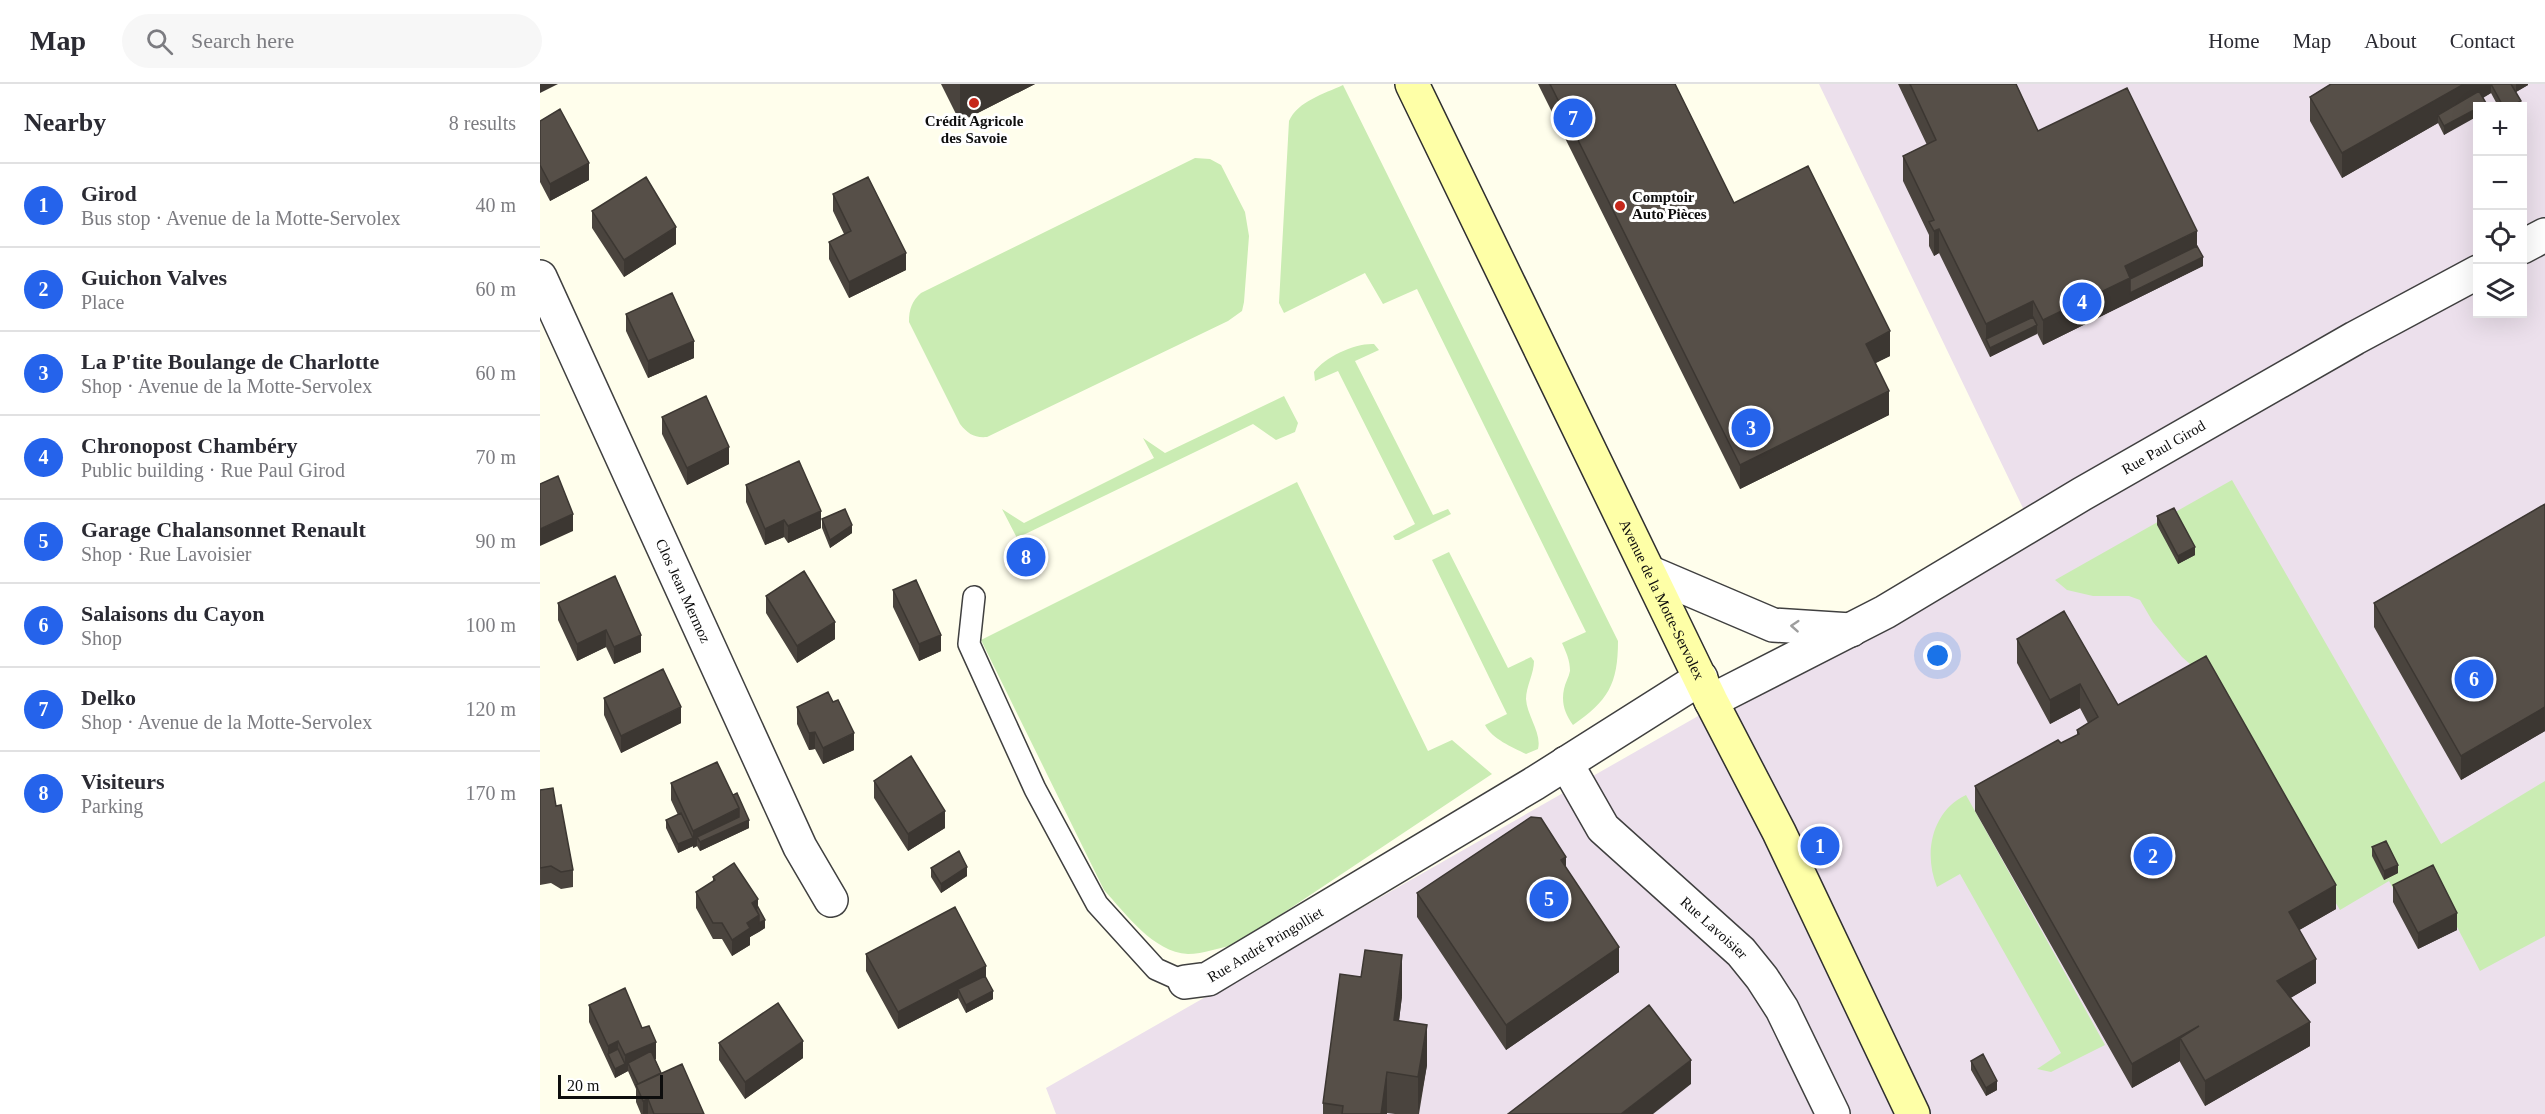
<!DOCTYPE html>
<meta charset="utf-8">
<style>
body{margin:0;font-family:"Times New Roman",serif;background:#f7f7f7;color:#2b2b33}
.controls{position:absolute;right:18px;top:18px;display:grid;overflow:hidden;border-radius:0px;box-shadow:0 6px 24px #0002}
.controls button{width:54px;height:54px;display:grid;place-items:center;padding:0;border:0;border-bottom:2px solid #e1e1e2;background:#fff;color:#2b2b33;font:30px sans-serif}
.scale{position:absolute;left:18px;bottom:15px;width:105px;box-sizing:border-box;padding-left:6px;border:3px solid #0d0d0d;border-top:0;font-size:16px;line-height:21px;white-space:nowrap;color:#0d0d0d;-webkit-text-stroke:4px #fff;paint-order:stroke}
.you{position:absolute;left:1398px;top:572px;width:21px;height:21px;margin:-15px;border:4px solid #fff;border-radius:50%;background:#1a73e8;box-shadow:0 0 0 9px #1a73e833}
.badge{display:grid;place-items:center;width:39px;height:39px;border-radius:50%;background:#2563eb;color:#fff;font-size:20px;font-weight:700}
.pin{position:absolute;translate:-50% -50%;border:3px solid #fff;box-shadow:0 2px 6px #0006}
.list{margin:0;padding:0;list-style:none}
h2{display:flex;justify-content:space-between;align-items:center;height:78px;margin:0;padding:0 24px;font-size:26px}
h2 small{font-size:20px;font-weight:400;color:#7c7c81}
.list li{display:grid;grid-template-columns:39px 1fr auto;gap:18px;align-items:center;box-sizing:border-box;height:84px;padding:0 24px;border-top:2px solid #e1e1e2}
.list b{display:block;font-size:22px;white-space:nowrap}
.list p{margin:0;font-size:20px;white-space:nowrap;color:#7c7c81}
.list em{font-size:20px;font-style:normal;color:#7c7c81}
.icon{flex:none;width:33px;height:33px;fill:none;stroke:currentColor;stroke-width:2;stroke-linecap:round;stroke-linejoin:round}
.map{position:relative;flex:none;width:2005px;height:1030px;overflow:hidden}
header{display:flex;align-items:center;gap:36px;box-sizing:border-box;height:84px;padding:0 30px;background:#fff;border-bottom:2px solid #e1e1e2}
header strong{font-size:28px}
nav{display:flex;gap:33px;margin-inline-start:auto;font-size:21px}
.search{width:420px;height:54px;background:#f7f7f7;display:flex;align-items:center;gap:15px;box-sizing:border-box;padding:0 21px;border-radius:33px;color:#7c7c81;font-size:22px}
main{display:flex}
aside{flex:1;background:#fff}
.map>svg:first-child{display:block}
.industrial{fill:#ece0ec;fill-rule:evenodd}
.green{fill:#caecb3}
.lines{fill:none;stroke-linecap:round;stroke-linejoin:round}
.service-casing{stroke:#404040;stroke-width:24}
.minor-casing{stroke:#404040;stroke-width:36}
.secondary-casing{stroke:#2f2f2f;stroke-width:36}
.service{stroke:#fff;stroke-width:21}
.minor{stroke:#fff;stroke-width:33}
.secondary{stroke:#feffa7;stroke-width:33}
.wall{fill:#4a443e}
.shaded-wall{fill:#3c3732}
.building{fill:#564f48;stroke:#3c3732;stroke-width:1.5}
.oneway{stroke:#9e9e9e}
.poi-dot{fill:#c6271b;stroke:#fff;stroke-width:2}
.labels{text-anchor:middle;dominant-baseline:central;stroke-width:6;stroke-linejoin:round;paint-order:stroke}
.poi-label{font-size:15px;font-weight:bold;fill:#0d0d0d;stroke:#fff}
.street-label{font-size:15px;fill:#0d0d0d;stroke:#fff}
</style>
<header>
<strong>Map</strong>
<div class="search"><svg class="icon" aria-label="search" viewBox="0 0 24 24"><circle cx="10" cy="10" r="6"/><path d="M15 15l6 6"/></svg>Search here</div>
<nav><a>Home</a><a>Map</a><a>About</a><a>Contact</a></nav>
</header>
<main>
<aside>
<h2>Nearby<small>8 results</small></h2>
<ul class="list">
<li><span class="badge">1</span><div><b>Girod</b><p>Bus stop · Avenue de la Motte-Servolex</p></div><em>40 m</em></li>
<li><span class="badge">2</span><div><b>Guichon Valves</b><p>Place</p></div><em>60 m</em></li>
<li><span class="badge">3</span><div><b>La P'tite Boulange de Charlotte</b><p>Shop · Avenue de la Motte-Servolex</p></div><em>60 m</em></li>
<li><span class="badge">4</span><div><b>Chronopost Chambéry</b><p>Public building · Rue Paul Girod</p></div><em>70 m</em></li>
<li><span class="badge">5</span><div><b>Garage Chalansonnet Renault</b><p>Shop · Rue Lavoisier</p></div><em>90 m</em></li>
<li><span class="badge">6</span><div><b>Salaisons du Cayon</b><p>Shop</p></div><em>100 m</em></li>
<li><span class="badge">7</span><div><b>Delko</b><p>Shop · Avenue de la Motte-Servolex</p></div><em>120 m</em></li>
<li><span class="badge">8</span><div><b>Visiteurs</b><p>Parking</p></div><em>170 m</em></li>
</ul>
</aside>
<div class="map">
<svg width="2005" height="1030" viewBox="0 0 2005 1030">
<rect width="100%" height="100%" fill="#fffeec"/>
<path class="industrial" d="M 1279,0 L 2005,0 L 2005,1030 L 516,1030 L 506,1004 L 1216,599 L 1494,447 ZM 1938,22 L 1982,22 L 1982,230 L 1938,230 Z"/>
<path class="green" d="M 803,1 L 1078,557 C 1078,600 1068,617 1033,641 C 1025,630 1021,619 1024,605 C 1025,599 1029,593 1030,587 C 1030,576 1026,568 1022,559 L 1046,548 L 877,205 L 843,220 L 825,189 L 744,229 L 739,219 L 749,37 C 758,17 784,10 803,1 Z
M 655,74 L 670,75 L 681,81 L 705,128 L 709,152 L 704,218 L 702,227 L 688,237 L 447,353 C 434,354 428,350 420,340 L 369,238 C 369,225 372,217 381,209 Z
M 834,260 L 839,266 L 815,277 L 893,431 L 908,425 L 911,430 L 859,456 L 855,456 L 853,452 L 875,440 L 798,287 L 775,297 L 774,288 C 785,273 815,259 834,260 Z
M 744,312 L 758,339 L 755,348 L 736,356 L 713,340 L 477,454 L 462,425 L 484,439 L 614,374 L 603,354 L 625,369 Z
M 1692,396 L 1901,760 L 2005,697 L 2005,852 L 1940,887 L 1892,795 L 1857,812 L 1849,797 L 1800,826 L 1658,587 L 1642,573 L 1613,538 L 1600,516 L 1589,512 L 1553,512 L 1527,506 L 1515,496 Z
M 757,398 L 888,667 L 912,656 L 952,690 L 695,861 C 681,863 663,870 648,870 C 613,868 586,830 564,806 L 441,556 Z
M 909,468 L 968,584 L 991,573 L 994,577 C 994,590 986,602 986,615 C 987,632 1002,649 998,665 L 986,670 C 972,663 952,655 945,641 L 967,630 L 892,476 Z
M 1426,711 L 1565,961 L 1511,988 L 1497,985 L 1521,969 L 1420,790 L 1397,803 C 1383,769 1392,727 1426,711 Z"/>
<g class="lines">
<g class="service-casing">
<path id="service" d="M 434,513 L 429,560 L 495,705 L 557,820 L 616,885 L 645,898"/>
</g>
<g class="minor-casing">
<g id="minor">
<path d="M 1982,163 L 2005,151"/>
<path id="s1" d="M 0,193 L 260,763 L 291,816"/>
<path d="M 1111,489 L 1233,541 L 1311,546"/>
<path id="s2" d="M 1171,617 L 1345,528 L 1542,410 L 1815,254 L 1938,188"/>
<path id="s3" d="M 1026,679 L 1063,744 L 1201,868 L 1222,894 L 1242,925 L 1293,1030"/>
<path id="s4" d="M 645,898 L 668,895 L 995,699 L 1161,594"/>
</g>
</g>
<g class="secondary-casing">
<g id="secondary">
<path id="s5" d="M 872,0 L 1171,617 L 1239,748 L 1373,1030"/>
</g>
</g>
<use href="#service" class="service"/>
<use href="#minor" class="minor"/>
<use href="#secondary" class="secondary"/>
</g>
<path class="wall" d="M 401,0 L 495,0 L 420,38 Z
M 998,0 L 1135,0 L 1194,119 L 1350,272 L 1335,279 L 1349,331 L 1200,405 Z
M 1358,0 L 1476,0 L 1498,47 L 1657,162 L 1663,182 L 1503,261 L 1497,249 L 1450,273 L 1399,169 L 1394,172 L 1389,162 L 1389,151 L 1363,97 L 1363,72 L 1387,61 Z
M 1791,0 L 1988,0 L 1988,1 L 1976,8 L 1981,22 L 1958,22 L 1951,9 L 1943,14 L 1946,22 L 1904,51 L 1898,39 L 1802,94 L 1770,37 L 1770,13 Z
M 0,37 L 49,96 L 10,117 L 0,98 Z
M 293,110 L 366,186 L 309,214 L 289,175 L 289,158 L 304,150 L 293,127 Z
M 52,127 L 136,160 L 84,193 L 52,144 Z
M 86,230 L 154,274 L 108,294 L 86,247 Z
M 122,333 L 189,380 L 147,401 L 122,350 Z
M 206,401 L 281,444 L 248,459 L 244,453 L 225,461 L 206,418 Z
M 2005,420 L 2005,647 L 1921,696 L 1834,543 L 1834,519 Z
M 1617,432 L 1655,471 L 1638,480 L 1617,441 Z
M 282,435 L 312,449 L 290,464 L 282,444 Z
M 353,506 L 401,567 L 379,577 L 353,523 Z
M 226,512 L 295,555 L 257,579 L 226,529 Z
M 18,519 L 101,568 L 74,580 L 66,563 L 37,577 L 18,536 Z
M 1477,555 L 1578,621 L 1796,825 L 1759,846 L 1776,899 L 1750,914 L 1770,962 L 1665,1022 L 1640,978 L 1640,977 L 1592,1004 L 1435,727 L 1435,702 L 1537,651 L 1537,646 L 1548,639 L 1540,624 L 1510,640 L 1477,579 Z
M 64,614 L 141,639 L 81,669 L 64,631 Z
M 257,623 L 314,666 L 283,680 L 275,665 L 269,666 L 257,640 Z
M 334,697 L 405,744 L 368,767 L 334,714 Z
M 131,699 L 209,744 L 160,767 L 157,762 L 153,764 L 153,762 L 138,769 L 126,744 L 126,736 L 138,731 L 131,716 Z
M 0,706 L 16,722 L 33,786 L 33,803 L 21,805 L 11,799 L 0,801 Z
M 1832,763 L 1858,789 L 1844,796 L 1832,772 Z
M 391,784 L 427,792 L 401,809 L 391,793 Z
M 1026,785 L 1079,888 L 966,966 L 877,833 L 877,809 Z
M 173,793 L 218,823 L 225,844 L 210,853 L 210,861 L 192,872 L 182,855 L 173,855 L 156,824 L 156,808 L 173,798 Z
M 1853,801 L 1917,846 L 1878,865 L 1853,818 Z
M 326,870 L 446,894 L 453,915 L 426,929 L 418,914 L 358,945 L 326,887 Z
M 862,912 L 859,937 L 887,981 L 879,1030 L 855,1030 L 847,1029 L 847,1030 L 783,1030 L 783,1019 Z
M 49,921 L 101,942 L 116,975 L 115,975 L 121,989 L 164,1030 L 101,1030 L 96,1018 L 96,1005 L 88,987 L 75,994 L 49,938 Z
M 179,959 L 263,974 L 205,1015 L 179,976 Z
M 1431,977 L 1457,1006 L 1446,1012 L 1431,986 Z"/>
<path class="shaded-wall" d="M 0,0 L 18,0 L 0,9 Z
M 420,0 L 495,0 L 420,38 Z
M 1924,0 L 1951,0 L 1951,9 L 1901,37 L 1898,31 L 1898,39 L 1802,94 L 1802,69 Z
M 1976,0 L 1988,0 L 1988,1 L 1976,8 Z
M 1981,17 L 1981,22 L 1971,22 Z
M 1938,24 L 1938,32 L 1904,51 L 1904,42 Z
M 49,79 L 49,96 L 10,117 L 10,100 Z
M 136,143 L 136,160 L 84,193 L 84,176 Z
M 1399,145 L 1399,169 L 1394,172 L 1394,147 Z
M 1657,147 L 1657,171 L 1590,204 L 1590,218 L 1503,261 L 1503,236 L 1585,182 Z
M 366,169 L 366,186 L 309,214 L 309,198 Z
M 1663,173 L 1663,182 L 1590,218 L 1590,209 Z
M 1493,217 L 1493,241 L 1446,255 L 1446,240 Z
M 1497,241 L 1497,250 L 1450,273 L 1450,264 Z
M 1350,247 L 1350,272 L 1326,284 L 1326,260 Z
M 154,257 L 154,274 L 108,294 L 108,277 Z
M 1349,307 L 1349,331 L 1200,405 L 1200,381 Z
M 189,363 L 189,380 L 147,401 L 147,384 Z
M 281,427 L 281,444 L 248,459 L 248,442 Z
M 33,430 L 33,447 L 0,462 L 0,445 Z
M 244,436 L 244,453 L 225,461 L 225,445 Z
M 312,441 L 312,449 L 290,464 L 290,456 Z
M 1655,463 L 1655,471 L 1638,480 L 1638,472 Z
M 295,538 L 295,555 L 257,579 L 257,562 Z
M 66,546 L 66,563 L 37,577 L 37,560 Z
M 101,551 L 101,568 L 74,580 L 74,563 Z
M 401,551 L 401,567 L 379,577 L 379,560 Z
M 1540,600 L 1540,624 L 1510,640 L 1510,616 Z
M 141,623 L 141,639 L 81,669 L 81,652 Z
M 2005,623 L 2005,647 L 1921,696 L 1921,672 Z
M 275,648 L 275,665 L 269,666 L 269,649 Z
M 314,649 L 314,666 L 283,680 L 283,664 Z
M 199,724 L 209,736 L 209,744 L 160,767 L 160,758 L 157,753 L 157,762 L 153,764 L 153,747 Z
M 405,727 L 405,744 L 368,767 L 368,750 Z
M 153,754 L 153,762 L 138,769 L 138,760 Z
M 1026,773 L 1026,798 L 1021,776 Z
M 1858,781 L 1858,789 L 1844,796 L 1844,787 Z
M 427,783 L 427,792 L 401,809 L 401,800 Z
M 1796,801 L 1796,825 L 1749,852 L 1749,828 Z
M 218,815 L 218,832 L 219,831 L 219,848 L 210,853 L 210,861 L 192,872 L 192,856 L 207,839 L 212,819 Z
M 1917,829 L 1917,846 L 1878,865 L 1878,849 Z
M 225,836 L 225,844 L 219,848 L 219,839 Z
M 1079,863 L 1079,888 L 966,966 L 966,941 Z
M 862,871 L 862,912 L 854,977 L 854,936 Z
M 1776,875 L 1776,899 L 1737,922 L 1737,897 Z
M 446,882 L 446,899 L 418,905 L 418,914 L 358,945 L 358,928 Z
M 453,907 L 453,915 L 426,929 L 426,921 Z
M 1770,938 L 1770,962 L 1665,1022 L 1665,997 Z
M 887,941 L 887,981 L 878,1030 L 878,993 Z
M 1659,942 L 1640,954 L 1640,977 L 1592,1004 L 1592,980 Z
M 78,957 L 78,974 L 68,970 L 68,962 Z
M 263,957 L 263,974 L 205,1015 L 205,998 Z
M 116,958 L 116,975 L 91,986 L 88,979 L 88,987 L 75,994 L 75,985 L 85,980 L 85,971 Z
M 1151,976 L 1151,1000 L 1113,1030 L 1081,1030 Z
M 847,988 L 847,1030 L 841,1030 Z
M 1457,997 L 1457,1006 L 1446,1012 L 1446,1004 Z
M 108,1015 L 108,1030 L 103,1030 L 103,1017 Z"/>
<path class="building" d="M 1010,0 L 1135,0 L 1194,119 L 1268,82 L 1350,247 L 1326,260 L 1349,307 L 1200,381 Z
M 1370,0 L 1476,0 L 1498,47 L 1587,4 L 1657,147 L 1585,182 L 1590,194 L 1503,236 L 1493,217 L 1446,240 L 1399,145 L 1394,147 L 1389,138 L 1394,136 L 1363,72 L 1396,56 Z
M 1791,0 L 1924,0 L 1802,69 L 1770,13 Z
M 1951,0 L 1971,0 L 1981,17 L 1971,22 L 1963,22 Z
M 1939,7 L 1946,19 L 1938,22 L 1938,24 L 1904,42 L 1898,31 Z
M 20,25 L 49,79 L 10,100 L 0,81 L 0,37 Z
M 106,93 L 136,143 L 84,176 L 52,127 Z
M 328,93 L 366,169 L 309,198 L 289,158 L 311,147 L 293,110 Z
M 1657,162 L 1663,173 L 1590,209 L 1590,195 Z
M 132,209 L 154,257 L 108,277 L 86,230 Z
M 1493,233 L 1497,241 L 1450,264 L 1446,255 Z
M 166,312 L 189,363 L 147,384 L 122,333 Z
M 259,377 L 281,427 L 248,442 L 244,436 L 225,445 L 206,401 Z
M 18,392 L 33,430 L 0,445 L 0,400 Z
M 2005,420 L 2005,623 L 1921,672 L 1834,519 Z
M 1634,424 L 1655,463 L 1638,472 L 1617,432 Z
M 305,425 L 312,441 L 290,456 L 282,435 Z
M 264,487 L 295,538 L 257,562 L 226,512 Z
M 75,492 L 101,551 L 74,563 L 66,546 L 37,560 L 18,519 Z
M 376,496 L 401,551 L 379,560 L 353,506 Z
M 1524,527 L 1578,621 L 1666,572 L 1796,801 L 1749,828 L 1776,875 L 1737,897 L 1770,938 L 1665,997 L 1640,954 L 1659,942 L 1592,980 L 1435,702 L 1518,656 L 1521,659 L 1539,650 L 1537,646 L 1558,633 L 1540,600 L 1510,616 L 1477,555 Z
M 123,585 L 141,623 L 81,652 L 64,614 Z
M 288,608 L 293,618 L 298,616 L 314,649 L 283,664 L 275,648 L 269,649 L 257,623 Z
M 371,672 L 405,727 L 368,750 L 334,697 Z
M 177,678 L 199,724 L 153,747 L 131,699 Z
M 13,704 L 16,722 L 21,721 L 33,786 L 21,788 L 11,782 L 0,784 L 0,706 Z
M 197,709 L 209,736 L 160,758 L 157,753 L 199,733 L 199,724 L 193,711 Z
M 141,729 L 153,754 L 138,760 L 126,736 Z
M 991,733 L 1001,734 L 1026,773 L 1021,776 L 1079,863 L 966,941 L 877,809 Z
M 1846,757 L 1858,781 L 1844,787 L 1832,763 Z
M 419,767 L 427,783 L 401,800 L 391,784 Z
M 194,779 L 218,815 L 212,819 L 219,831 L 207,839 L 210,844 L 192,856 L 182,839 L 173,839 L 156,808 L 175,796 L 173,793 Z
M 1893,781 L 1917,829 L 1878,849 L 1853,801 Z
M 218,823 L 225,836 L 219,839 L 219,831 L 216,825 Z
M 415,823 L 446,882 L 358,928 L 326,870 Z
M 825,866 L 862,871 L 854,936 L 887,941 L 878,993 L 847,988 L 841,1030 L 802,1030 L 803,1022 L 783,1019 L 800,890 L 821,893 Z
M 445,892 L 453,907 L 426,921 L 418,905 Z
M 85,904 L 102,944 L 109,942 L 116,958 L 85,971 L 78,957 L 68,962 L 49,921 Z
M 238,919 L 263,957 L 205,998 L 179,959 Z
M 1109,921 L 1151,976 L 1081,1030 L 968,1030 Z
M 78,965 L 85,980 L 75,985 L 68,970 Z
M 111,967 L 121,989 L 98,1000 L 88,979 Z
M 1443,970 L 1457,997 L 1446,1004 L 1431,977 Z
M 142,980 L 164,1030 L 114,1030 L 108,1015 L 103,1017 L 96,1001 Z"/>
<defs><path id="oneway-chevron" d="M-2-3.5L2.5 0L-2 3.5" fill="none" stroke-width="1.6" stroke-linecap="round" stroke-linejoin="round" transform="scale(1.5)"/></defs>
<use class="oneway" href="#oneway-chevron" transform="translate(1255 542) rotate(-176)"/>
<g class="poi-dot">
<circle cx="434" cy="19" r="6"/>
<circle cx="1080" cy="122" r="6"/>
</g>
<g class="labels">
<g class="poi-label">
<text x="434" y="37">Crédit Agricole<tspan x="434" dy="17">des Savoie</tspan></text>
<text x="1092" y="113" text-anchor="start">Comptoir<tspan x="1092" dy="17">Auto Pièces</tspan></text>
</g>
<g class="street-label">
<text stroke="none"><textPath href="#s2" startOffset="519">Rue Paul Girod</textPath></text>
<text stroke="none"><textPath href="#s1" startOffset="345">Clos Jean Mermoz</textPath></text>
<text stroke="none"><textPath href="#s5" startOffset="573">Avenue de la Motte-Servolex</textPath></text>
<text stroke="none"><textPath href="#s3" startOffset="224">Rue Lavoisier</textPath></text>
<text stroke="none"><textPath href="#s4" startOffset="90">Rue André Pringolliet</textPath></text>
</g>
</g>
</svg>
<div class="controls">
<button>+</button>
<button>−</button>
<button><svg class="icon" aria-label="locate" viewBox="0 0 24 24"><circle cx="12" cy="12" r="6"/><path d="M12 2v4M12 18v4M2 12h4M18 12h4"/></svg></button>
<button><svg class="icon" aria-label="layers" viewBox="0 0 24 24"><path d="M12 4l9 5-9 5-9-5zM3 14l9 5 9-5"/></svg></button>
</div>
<div class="scale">20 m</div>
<div class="you"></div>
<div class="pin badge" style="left:1280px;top:762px">1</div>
<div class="pin badge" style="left:1613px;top:772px">2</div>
<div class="pin badge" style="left:1211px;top:344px">3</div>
<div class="pin badge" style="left:1542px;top:218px">4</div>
<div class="pin badge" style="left:1009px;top:815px">5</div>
<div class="pin badge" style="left:1934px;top:595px">6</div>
<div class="pin badge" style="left:1033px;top:34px">7</div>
<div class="pin badge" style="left:486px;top:473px">8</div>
</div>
</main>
